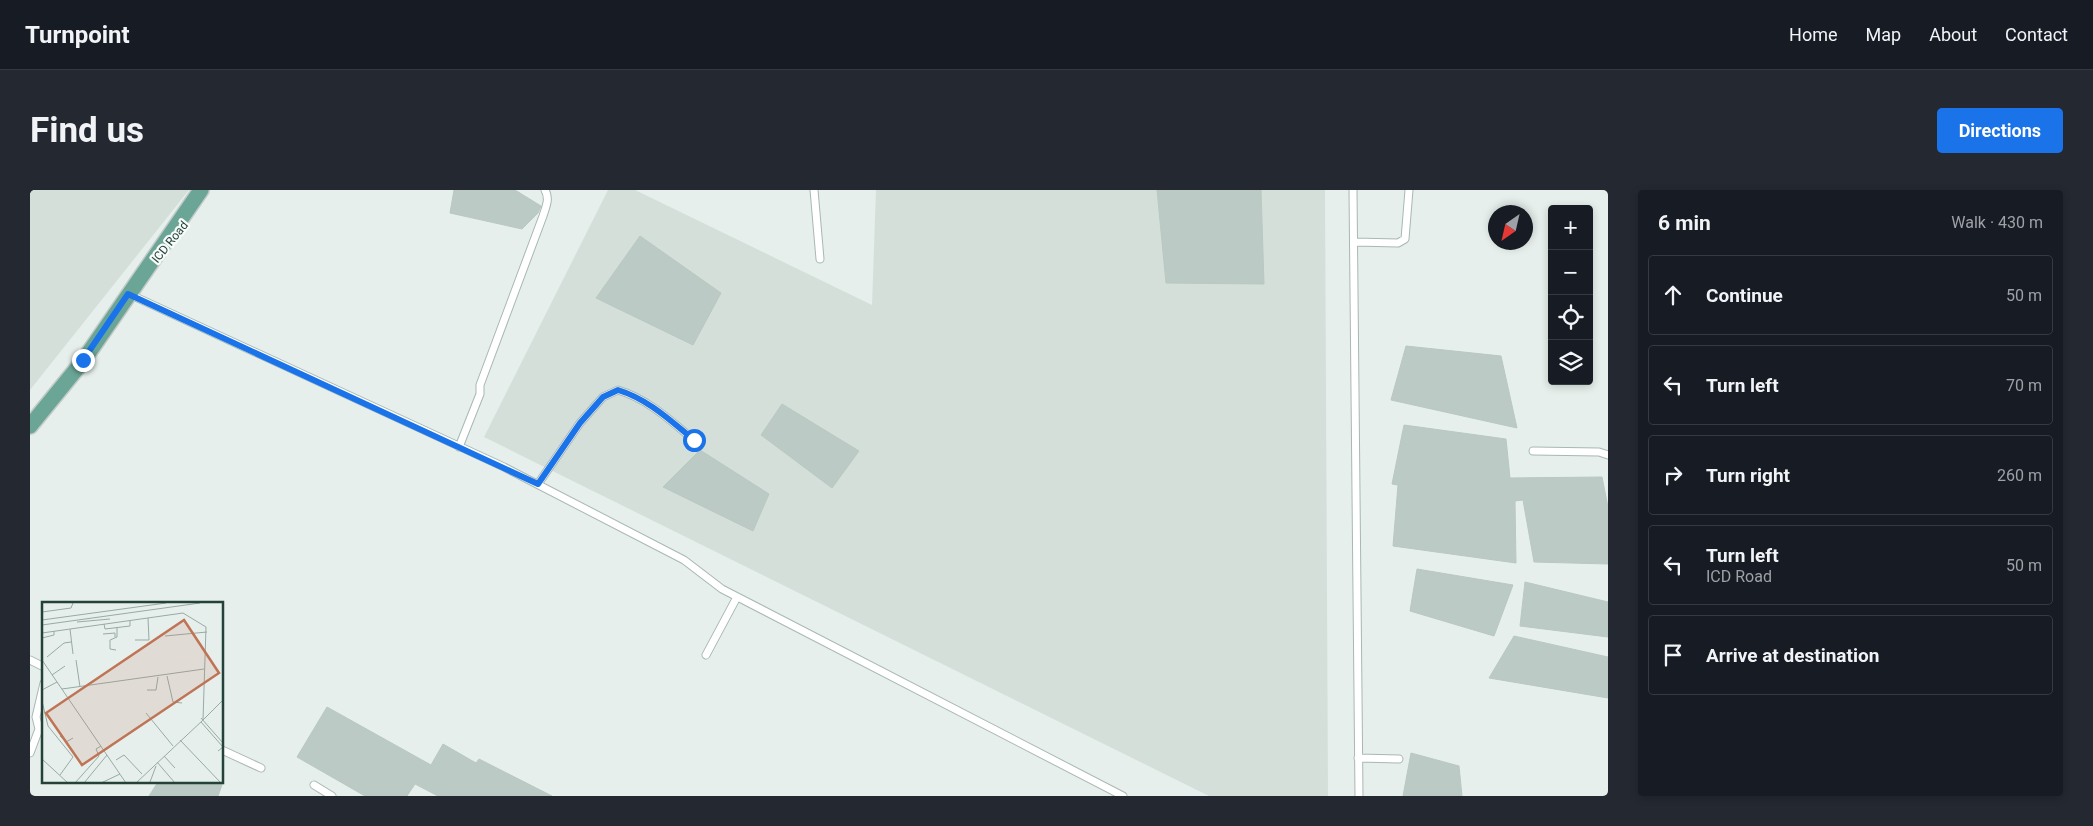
<!DOCTYPE html>
<meta charset="utf-8">
<style>
body{margin:0;font-family:Roboto,sans-serif;background:#242831;color:#f1f3f6}
.controls{position:absolute;right:15px;top:15px;display:grid;overflow:hidden;border-radius:5px;box-shadow:0 2px 8px #0003}
.controls button{width:45px;height:45px;display:grid;place-items:center;padding:0;border:0;border-bottom:1px solid #363941;background:#171b24;color:#f1f3f6;font:25px sans-serif}
.compass{position:absolute;left:1458px;top:15px;width:45px;height:45px;border-radius:50%;background:#171b24;box-shadow:0 2px 8px #0003;rotate:214deg}
.stop{position:absolute;width:15px;height:15px;margin:-11px;border:4px solid #1a73e8;border-radius:50%;background:#fff}
.stop.end{background:#1a73e8;border-color:#fff;box-shadow:0 1px 5px #0008}
.list{margin:0;padding:0;list-style:none}
h2{display:flex;justify-content:space-between;align-items:center;height:65px;margin:0;padding:0 20px;font-size:21px}
h2 small{font-size:16px;font-weight:400;color:#9ea1a6}
.list li{display:grid;grid-template-columns:32px 1fr auto;gap:15px;align-items:center;box-sizing:border-box;height:80px;margin:0 10px 10px;padding:0 10px;border:1px solid #363941;border-radius:5px}
.list b{display:block;font-size:19px;white-space:nowrap}
.list p{margin:0;font-size:16px;white-space:nowrap;color:#9ea1a6}
.list em{font-size:16px;font-style:normal;color:#9ea1a6}
.icon{flex:none;width:28px;height:28px;fill:none;stroke:currentColor;stroke-width:2;stroke-linecap:round;stroke-linejoin:round}
.map{position:relative;flex:none;width:1578px;height:606px;overflow:hidden;border-radius:5px}
header{display:flex;align-items:center;gap:30px;box-sizing:border-box;height:70px;padding:0 25px;background:#171b24;border-bottom:1px solid #363941}
header strong{font-size:24px}
nav{display:flex;gap:28px;margin-inline-start:auto;font-size:18px}
.intro{display:flex;align-items:center;justify-content:space-between;box-sizing:border-box;height:120px;padding:0 30px}
h1{margin:0;font-size:35px}
.button{padding:12px 22px;border-radius:5px;background:#1a73e8;color:#fff;font-size:18px;font-weight:700}
main{display:flex;gap:30px;padding:0 30px}
aside{flex:1;background:#171b24;border-radius:5px;box-shadow:0 2px 8px #0003}
.map>svg:first-child{display:block}
.built{fill:#d4dfda}
.building{fill:#bbcac4;stroke:#b8c9c2}
.lines{fill:none;stroke-linecap:round;stroke-linejoin:round}
.lane-casing{stroke:#a8b8b2;stroke-width:9}
.primary-casing{stroke:#c2cac8;stroke-width:18}
.lane{stroke:#fff;stroke-width:7}
.primary{stroke:#6aa596;stroke-width:15}
.route{stroke:#1a73e8;stroke-width:6}
.labels{text-anchor:middle;dominant-baseline:central;stroke-width:4.5;stroke-linejoin:round;paint-order:stroke}
.street-label{font-size:12px;fill:#24423a;stroke:#f7fbf9}
.inset-road{fill:none;stroke:#98aaa4;stroke-width:1}
.view{fill:#c07456;fill-opacity:0.15;stroke:#c07456;stroke-width:2.5}
.inset-edge{fill:none;stroke:#24423a;stroke-width:2.5}
</style>
<header>
<strong>Turnpoint</strong>
<nav><a>Home</a><a>Map</a><a>About</a><a>Contact</a></nav>
</header>
<div class="intro"><h1>Find us</h1><a class="button">Directions</a></div>
<main>
<div class="map">
<svg width="1578" height="606" viewBox="0 0 1578 606">
<rect width="100%" height="100%" fill="#e6efeb"/>
<path class="built" d="M 0,0 L 159,0 L 0,200 Z
M 578,0 L 605,0 L 842,115 L 846,0 L 1295,0 L 1298,606 L 1179,606 L 454,247 Z"/>
<path class="building" d="M 424,0 L 485,0 L 511,16 L 508,23 L 492,39 L 420,23 Z
M 1127,0 L 1231,0 L 1234,94 L 1136,93 Z
M 610,46 L 691,103 L 663,155 L 566,108 Z
M 1376,156 L 1471,166 L 1487,238 L 1361,210 Z
M 752,214 L 829,261 L 802,298 L 731,245 Z
M 1374,235 L 1476,249 L 1480,288 L 1572,287 L 1578,317 L 1578,374 L 1504,372 L 1493,310 L 1485,311 L 1486,373 L 1363,356 L 1368,295 L 1362,294 Z
M 670,260 L 739,304 L 723,341 L 633,297 Z
M 1387,379 L 1483,395 L 1464,446 L 1380,421 Z
M 1495,392 L 1578,412 L 1578,447 L 1490,436 Z
M 1484,446 L 1578,467 L 1578,508 L 1459,488 Z
M 297,517 L 401,575 L 413,554 L 446,573 L 449,569 L 522,606 L 408,606 L 385,594 L 377,606 L 335,606 L 267,567 Z
M 1381,563 L 1429,576 L 1432,606 L 1373,606 Z
M 128,592 L 193,592 L 188,606 L 119,606 Z"/>
<g class="lines">
<g class="lane-casing">
<path id="lane" d="M 784,0 L 790,69
M 1323,0 L 1329,606
M 1324,52 L 1368,53 L 1375,49 L 1379,0
M 99,104 L 474,277 L 654,370 L 692,399 L 1093,606
M 429,257 L 450,204 L 450,195 L 513,26 C 516,16 520,9 515,0
M 1503,261 L 1569,262 L 1578,265
M 508,294 L 550,233 L 573,207 L 588,200 C 618,209 641,231 664,250
M 676,465 L 707,407
M 0,470 L 14,477
M 192,560 L 231,578
M 0,563 L 9,539 L 6,527 L 14,493
M 1328,568 L 1369,569
M 284,595 L 302,606"/>
</g>
<g class="primary-casing">
<path id="primary" d="M 0,236 L 53,171 L 171,0"/>
</g>
<use href="#lane" class="lane"/>
<use href="#primary" class="primary"/>
</g>
<g class="lines">
<path class="route" d="M 53,170 L 98,104 L 508,294 L 550,233 L 573,207 L 588,200 C 618,209 641,231 664,250"/>
</g>
<g class="labels">
<g class="street-label">
<text transform="translate(140 52) rotate(-51)">ICD Road</text>
</g>
</g>
<g transform="translate(12 412)">
<rect width="181" height="181" fill="#e6efeb"/>
<path class="inset-road" d="M 0,10 L 29,6 L 31,1M 0,18 L 124,1M 35,20 L 68,17M 62,22 L 63,27 L 88,24 L 88,19M 0,23 L 158,1M 28,27 L 31,52M 0,31 L 141,11 L 164,25 L 161,118 L 94,181M 61,32 L 73,31 L 73,35M 123,34 L 165,30M 0,36 L 12,33 L 12,29M 93,38 L 107,38 L 106,16M 74,48 L 68,47 L 68,38 L 75,35 L 75,25M 5,55 L 22,41 L 29,40M 0,58 L 84,181M 34,58 L 38,85M 10,73 L 23,64M 125,74 L 131,100 L 140,101M 20,87 L 162,67M 0,88 L 15,80M 105,88 L 114,88 L 116,75M 0,99 L 6,124 L 31,155 L 18,173M 104,111 L 131,144M 159,116 L 181,141M 161,118 L 181,98M 159,120 L 181,145 L 176,149M 18,134 L 24,140 L 31,136M 138,138 L 179,181M 122,154 L 133,166M 0,157 L 26,181M 74,158 L 82,153 L 100,172M 115,160 L 133,181M 108,180 L 114,164M 33,181 L 57,154 L 54,147 L 59,144M 42,181 L 65,153M 59,181 L 78,172"/>
<path class="view" d="M 142,18 L 177,71 L 40,163 L 4,111 Z"/>
<rect width="181" height="181" class="inset-edge"/>
</g>
</svg>
<div class="controls">
<button>+</button>
<button>−</button>
<button><svg class="icon" aria-label="locate" viewBox="0 0 24 24"><circle cx="12" cy="12" r="6"/><path d="M12 2v4M12 18v4M2 12h4M18 12h4"/></svg></button>
<button><svg class="icon" aria-label="layers" viewBox="0 0 24 24"><path d="M12 4l9 5-9 5-9-5zM3 14l9 5 9-5"/></svg></button>
</div>
<svg class="compass" viewBox="-18 -18 36 36"><path d="M0-13l5 13h-10z" fill="#e53935"/><path d="M0 13l5-13h-10z" fill="#9ea1a6"/></svg>
<div class="stop" style="left:664px;top:250px"></div>
<div class="stop end" style="left:53px;top:170px"></div>
</div>
<aside>
<h2>6 min<small>Walk · 430 m</small></h2>
<ul class="list">
<li><svg class="icon" aria-label="ahead" viewBox="0 0 24 24"><path d="M12 20V5M6 11l6-6 6 6"/></svg><div><b>Continue</b></div><em>50 m</em></li>
<li><svg class="icon" aria-label="left" viewBox="0 0 24 24"><path d="M17 20v-9H6M10 6l-5 5 5 5"/></svg><div><b>Turn left</b></div><em>70 m</em></li>
<li><svg class="icon" aria-label="right" viewBox="0 0 24 24"><path d="M7 20v-9h11M14 6l5 5-5 5"/></svg><div><b>Turn right</b></div><em>260 m</em></li>
<li><svg class="icon" aria-label="left" viewBox="0 0 24 24"><path d="M17 20v-9H6M10 6l-5 5 5 5"/></svg><div><b>Turn left</b><p>ICD Road</p></div><em>50 m</em></li>
<li><svg class="icon" aria-label="arrive" viewBox="0 0 24 24"><path d="M6 21V4h12l-3 4 3 4H6"/></svg><div><b>Arrive at destination</b></div></li>
</ul>
</aside>
</main>
